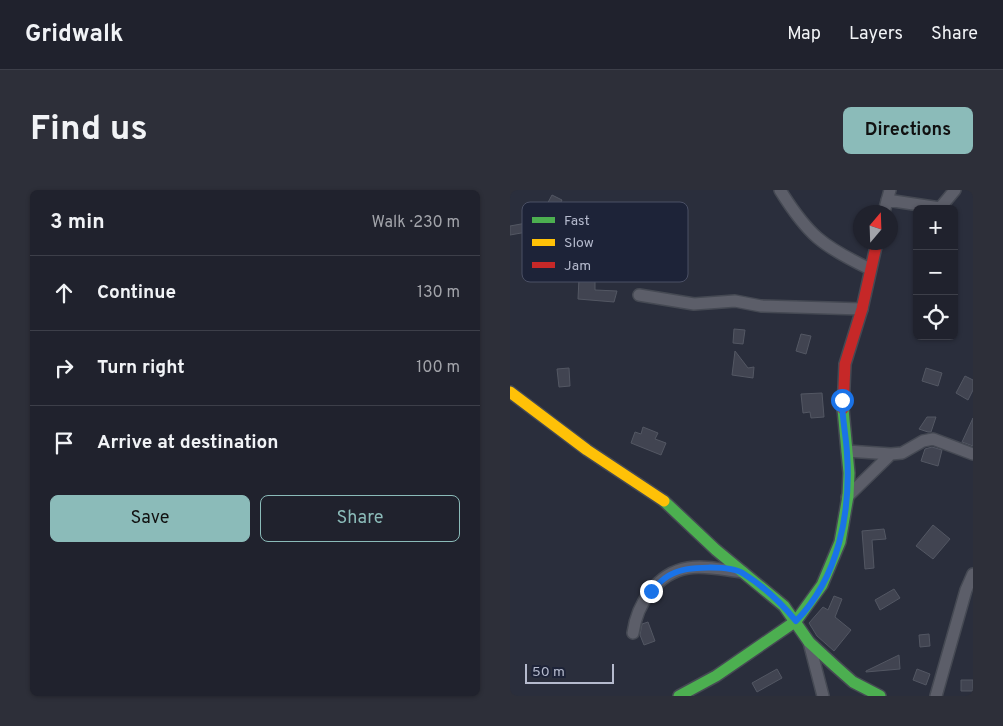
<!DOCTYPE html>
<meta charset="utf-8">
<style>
body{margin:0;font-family:Overpass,sans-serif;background:#2d2f39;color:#f1f3f6}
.controls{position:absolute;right:15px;top:15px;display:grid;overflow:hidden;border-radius:8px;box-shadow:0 1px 4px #0004}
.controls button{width:45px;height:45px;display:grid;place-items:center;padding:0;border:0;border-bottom:1px solid #3d3f49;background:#20222d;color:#f1f3f6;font:25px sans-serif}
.compass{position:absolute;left:343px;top:15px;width:45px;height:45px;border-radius:50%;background:#20222d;box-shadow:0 1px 4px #0004;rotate:19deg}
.scale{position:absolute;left:15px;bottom:12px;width:89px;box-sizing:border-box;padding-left:5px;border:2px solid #b5bacd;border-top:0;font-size:14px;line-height:18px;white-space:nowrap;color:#b5bacd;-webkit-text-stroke:4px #1d2338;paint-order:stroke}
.stop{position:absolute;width:15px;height:15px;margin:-11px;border:4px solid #1a73e8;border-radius:50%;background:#fff}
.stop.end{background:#1a73e8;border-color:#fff;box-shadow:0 1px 5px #0008}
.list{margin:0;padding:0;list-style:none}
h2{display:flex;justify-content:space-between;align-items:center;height:65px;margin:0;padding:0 20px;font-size:21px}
h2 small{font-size:16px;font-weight:400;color:#a2a4aa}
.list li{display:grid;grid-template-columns:32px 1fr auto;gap:15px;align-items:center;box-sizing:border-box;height:75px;padding:0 20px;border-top:1px solid #3d3f49}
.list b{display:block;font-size:19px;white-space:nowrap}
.list em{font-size:16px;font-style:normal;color:#a2a4aa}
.actions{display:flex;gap:10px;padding:15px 20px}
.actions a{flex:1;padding:11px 0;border:1px solid #8bbbb9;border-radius:8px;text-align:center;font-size:18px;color:#8bbbb9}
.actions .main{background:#8bbbb9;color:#111}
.icon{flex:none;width:28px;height:28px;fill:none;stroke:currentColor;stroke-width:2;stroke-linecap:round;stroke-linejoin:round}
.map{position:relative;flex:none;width:463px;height:506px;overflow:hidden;border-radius:8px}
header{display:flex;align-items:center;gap:30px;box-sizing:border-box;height:70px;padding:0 25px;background:#20222d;border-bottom:1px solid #3d3f49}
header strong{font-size:24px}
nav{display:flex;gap:28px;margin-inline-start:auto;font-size:18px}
.intro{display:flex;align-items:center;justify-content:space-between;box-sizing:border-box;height:120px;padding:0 30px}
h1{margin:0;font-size:35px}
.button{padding:12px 22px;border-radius:8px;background:#8bbbb9;color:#111;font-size:18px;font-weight:700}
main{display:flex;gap:30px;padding:0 30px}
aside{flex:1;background:#20222d;border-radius:8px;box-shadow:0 1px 4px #0004}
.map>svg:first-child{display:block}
.building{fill:#414451;stroke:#535763}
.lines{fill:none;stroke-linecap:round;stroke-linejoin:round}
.street-casing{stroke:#454953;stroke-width:14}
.fast-casing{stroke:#454953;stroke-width:14}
.slow-casing{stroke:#454953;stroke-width:14}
.jam-casing{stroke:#454953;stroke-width:14}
.street{stroke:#5c5e69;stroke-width:11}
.fast{stroke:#4caf50;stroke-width:11}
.slow{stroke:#ffc107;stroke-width:11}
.jam{stroke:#c62828;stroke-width:11}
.route{stroke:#1a73e8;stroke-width:6}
.key{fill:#1d2338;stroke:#4b5065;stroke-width:1}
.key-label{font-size:14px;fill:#b5bacd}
</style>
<header>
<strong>Gridwalk</strong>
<nav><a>Map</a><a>Layers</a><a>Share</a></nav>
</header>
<div class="intro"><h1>Find us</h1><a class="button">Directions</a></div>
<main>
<aside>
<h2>3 min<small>Walk · 230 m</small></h2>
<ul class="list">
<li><svg class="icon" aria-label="ahead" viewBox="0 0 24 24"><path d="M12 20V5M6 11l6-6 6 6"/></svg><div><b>Continue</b></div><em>130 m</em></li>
<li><svg class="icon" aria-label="right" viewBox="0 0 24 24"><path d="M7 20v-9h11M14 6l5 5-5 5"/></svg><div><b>Turn right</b></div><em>100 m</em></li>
<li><svg class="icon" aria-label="arrive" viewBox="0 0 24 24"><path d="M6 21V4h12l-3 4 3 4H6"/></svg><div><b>Arrive at destination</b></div></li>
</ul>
<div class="actions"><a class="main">Save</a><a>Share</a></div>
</aside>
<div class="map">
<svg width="463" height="506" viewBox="0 0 463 506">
<rect width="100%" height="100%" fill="#2a2e3c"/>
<path class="building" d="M 42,5 L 52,10 L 45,24 L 35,18 Z
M 31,20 L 34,39 L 0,45 L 0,36 L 22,32 L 21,22 Z
M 69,88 L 85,89 L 85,100 L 107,101 L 104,112 L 68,109 Z
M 224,139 L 235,140 L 233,154 L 223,153 Z
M 291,144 L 301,146 L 296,164 L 286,161 Z
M 225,161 L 238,178 L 244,177 L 243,188 L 222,185 Z
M 59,178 L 60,196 L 49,197 L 47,179 Z
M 416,178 L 432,183 L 428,196 L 412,191 Z
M 455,186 L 463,190 L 463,200 L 458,210 L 446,203 Z
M 312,203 L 314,227 L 301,228 L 300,222 L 293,223 L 291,204 Z
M 417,227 L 426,227 L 421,242 L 418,242 L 409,239 Z
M 463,228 L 463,256 L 452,252 Z
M 133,237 L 148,243 L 145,249 L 156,253 L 151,265 L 121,253 L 125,242 L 131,244 Z
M 422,257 L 432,260 L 428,276 L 411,271 L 415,259 Z
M 423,335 L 440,349 L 423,369 L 406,356 Z
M 374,339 L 376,349 L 362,350 L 364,378 L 355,379 L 352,341 Z
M 384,399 L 390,408 L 370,420 L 365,410 Z
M 324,406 L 332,409 L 325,427 L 341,440 L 324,461 L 307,446 L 299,433 L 313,417 L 318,420 Z
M 138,432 L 145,451 L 134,455 L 130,445 L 132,434 Z
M 419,444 L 420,456 L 410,457 L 409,445 Z
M 389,465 L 390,479 L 356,482 L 356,481 Z
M 267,479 L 272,488 L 247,502 L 242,493 Z
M 407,479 L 420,484 L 416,495 L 403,490 Z
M 451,490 L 463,490 L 463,501 L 451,501 Z"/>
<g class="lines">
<g class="street-casing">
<path id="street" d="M 270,0 C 298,45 312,56 360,79
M 377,10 L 430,18 L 445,0
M 374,22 L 380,0
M 129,105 L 184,114 L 225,111 L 251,116 L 352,119
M 337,261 L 381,264 L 392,263 L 413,251 L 423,249 L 463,264
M 337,307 L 381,264
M 123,443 C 127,414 147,383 178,378 C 195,375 215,380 233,382
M 299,452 L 313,506
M 426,506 L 456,400 L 463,384"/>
</g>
<g class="fast-casing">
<path id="fast" d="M 154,311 L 206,360 L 274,416 L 299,452 L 325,476 L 343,492 L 370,506
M 169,506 L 206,486 L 286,431 L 312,395 L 330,352 L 338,306 L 339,283 L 333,219"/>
</g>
<g class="slow-casing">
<path id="slow" d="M 0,202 L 77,260 L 154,311"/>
</g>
<g class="jam-casing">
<path id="jam" d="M 333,219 L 335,174 L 352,119 L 367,52"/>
</g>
<use href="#street" class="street"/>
<use href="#fast" class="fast"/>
<use href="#slow" class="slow"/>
<use href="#jam" class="jam"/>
</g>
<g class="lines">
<path class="route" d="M 141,401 C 147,395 154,387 162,384 C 176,376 221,375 234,384 C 253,396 272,414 286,431 C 329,387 341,322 337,263 C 336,245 332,228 332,210"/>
</g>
<rect x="12" y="12" width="166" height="80" rx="8" class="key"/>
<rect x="22" y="27" width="23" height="6" fill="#4caf50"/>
<rect x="22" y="49" width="23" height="7" fill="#ffc107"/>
<rect x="22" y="72" width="23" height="6" fill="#c62828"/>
<g class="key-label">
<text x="54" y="35">Fast</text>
<text x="54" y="57">Slow</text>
<text x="54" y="80">Jam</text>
</g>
</svg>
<div class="controls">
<button>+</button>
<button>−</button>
<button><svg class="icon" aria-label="locate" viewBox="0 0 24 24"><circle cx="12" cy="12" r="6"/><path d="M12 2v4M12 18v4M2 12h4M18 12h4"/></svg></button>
</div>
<svg class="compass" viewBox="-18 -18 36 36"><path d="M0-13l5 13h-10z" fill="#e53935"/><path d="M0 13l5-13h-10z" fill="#a2a4aa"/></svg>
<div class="scale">50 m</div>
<div class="stop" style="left:332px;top:210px"></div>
<div class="stop end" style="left:141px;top:401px"></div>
</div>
</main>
